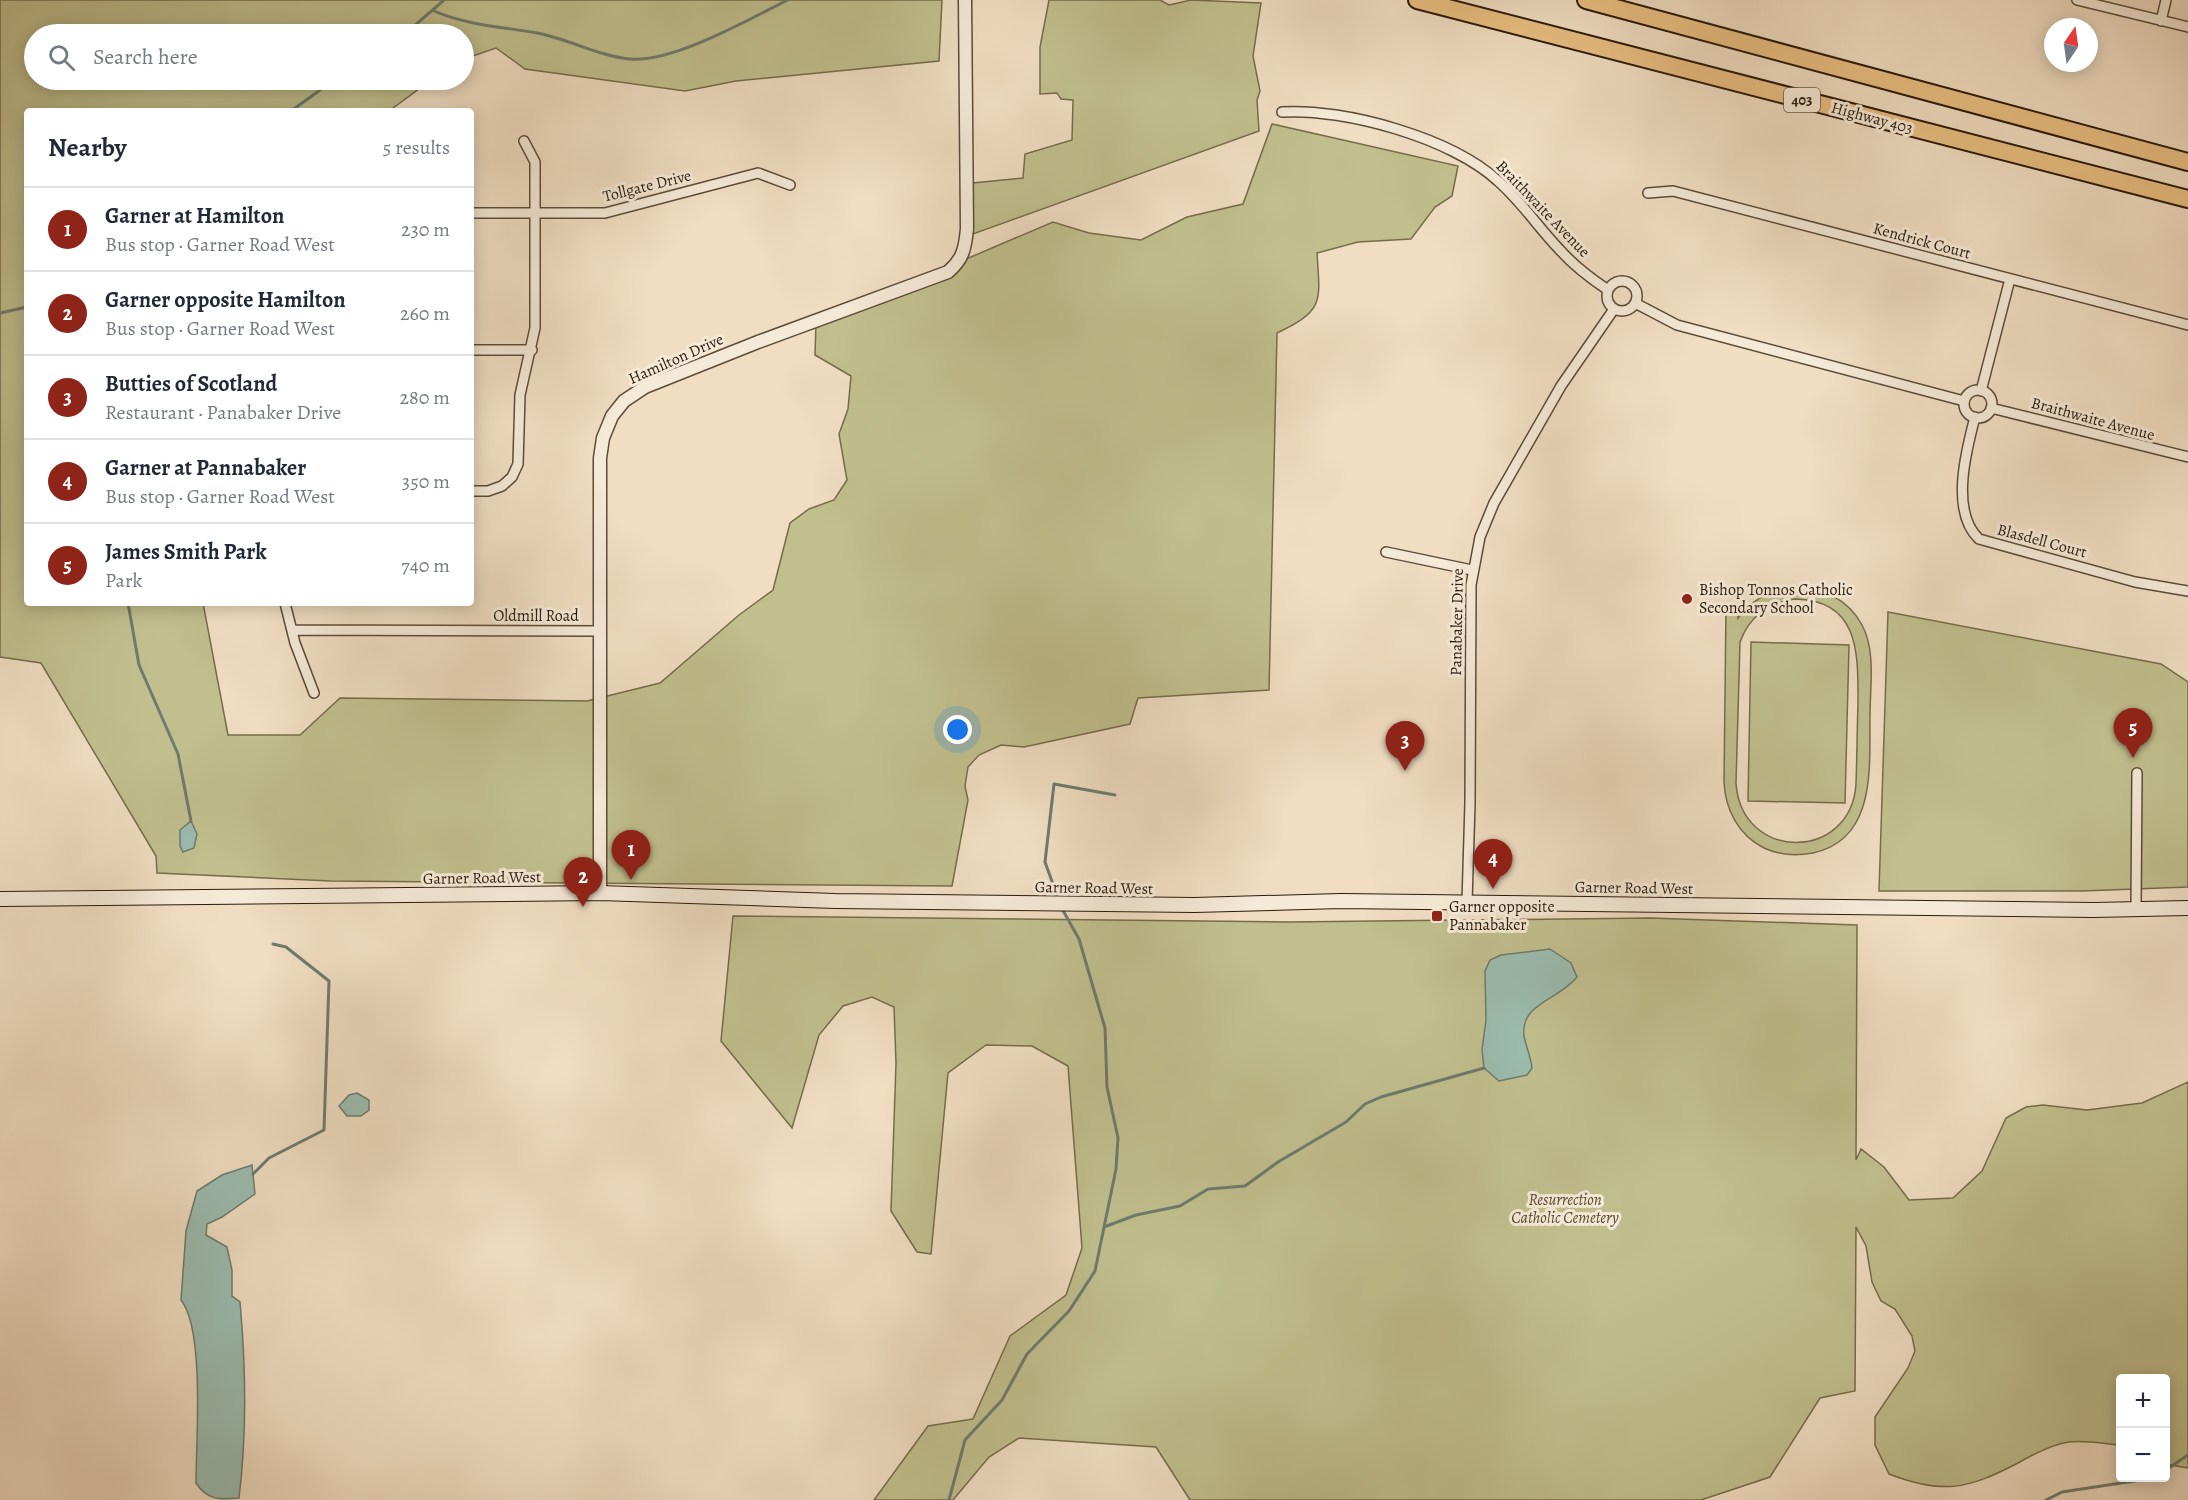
<!DOCTYPE html>
<meta charset="utf-8">
<style>
body{margin:0;font-family:Alegreya,serif;background:#f2f2f3;color:#1f2937}
.controls{position:absolute;right:18px;bottom:18px;display:grid;overflow:hidden;border-radius:6px;box-shadow:0 3px 15px #0003}
.controls button{width:54px;height:54px;display:grid;place-items:center;padding:0;border:0;border-bottom:2px solid #e0e1e3;background:#fff;color:#1f2937;font:30px sans-serif}
.compass{position:absolute;left:2044px;top:18px;width:54px;height:54px;border-radius:50%;background:#fff;box-shadow:0 3px 15px #0003;rotate:13deg}
.you{position:absolute;left:958px;top:730px;width:21px;height:21px;margin:-15px;border:4px solid #fff;border-radius:50%;background:#1a73e8;box-shadow:0 0 0 9px #1a73e833}
.badge{display:grid;place-items:center;width:39px;height:39px;border-radius:50%;background:#8f2418;color:#fff;font-size:20px;font-weight:700}
.pin{position:absolute;translate:-50% -50px;filter:drop-shadow(0 2px 3px #0008)}
.pin::after{content:'';position:absolute;top:32px;width:21px;height:18px;background:inherit;clip-path:polygon(0 0,100% 0,50% 100%)}
.list{margin:0;padding:0;list-style:none}
h2{display:flex;justify-content:space-between;align-items:center;height:78px;margin:0;padding:0 24px;font-size:26px}
h2 small{font-size:20px;font-weight:400;color:#747a83}
.list li{display:grid;grid-template-columns:39px 1fr auto;gap:18px;align-items:center;box-sizing:border-box;height:84px;padding:0 24px;border-top:2px solid #e0e1e3}
.list b{display:block;font-size:22px;white-space:nowrap}
.list p{margin:0;font-size:20px;white-space:nowrap;color:#747a83}
.list em{font-size:20px;font-style:normal;color:#747a83}
.icon{flex:none;width:33px;height:33px;fill:none;stroke:currentColor;stroke-width:2;stroke-linecap:round;stroke-linejoin:round}
.map{position:relative;flex:none;width:2188px;height:1500px;overflow:hidden}
.search{position:absolute;background:#fff;box-shadow:0 3px 15px #0003;left:24px;top:24px;width:450px;height:66px;display:flex;align-items:center;gap:15px;box-sizing:border-box;padding:0 21px;border-radius:33px;color:#747a83;font-size:22px}
.panel{position:absolute;background:#fff;box-shadow:0 3px 15px #0003;left:24px;top:108px;width:450px;height:498px;border-radius:6px}
.map>svg:first-child{display:block}
.green{fill:#c1bf8e;stroke:#766c4c;stroke-width:1.5;fill-rule:evenodd}
.water{fill:#9bbcaf;stroke:#6e7b6d;stroke-width:1.5}
.lines{fill:none;stroke-linecap:round;stroke-linejoin:round}
.stream{stroke:#6e7b6d;stroke-width:3}
.minor-casing{stroke:#5c4b39;stroke-width:12}
.tertiary-casing{stroke:#5c4b39;stroke-width:15}
.secondary-casing{stroke:#2a1a0b;stroke-width:16}
.motorway-casing{stroke:#2a1a0b;stroke-width:20}
.minor{stroke:#f5e9d7;stroke-width:9}
.tertiary{stroke:#f5e9d7;stroke-width:12}
.secondary{stroke:#f5e9d7;stroke-width:14}
.motorway{stroke:#e8be81;stroke-width:16}
.poi-dot{fill:#8f2418;stroke:#f5e9d7;stroke-width:2}
.labels{text-anchor:middle;dominant-baseline:central;stroke-width:6;stroke-linejoin:round;paint-order:stroke}
.shield{fill:#f5e9d7;stroke:#675848;stroke-width:1.5}
.shield-label{font-size:15px;font-weight:bold;fill:#2a1a0b}
.street-label{font-size:16px;fill:#2a1a0b;stroke:#f5e9d7}
.poi-label{font-size:16px;fill:#2a1a0b;stroke:#f5e9d7;text-anchor:start}
.park-label{font-size:16px;font-style:italic;fill:#574c32;stroke:#f5e9d7}
</style>
<div class="map">
<svg width="2188" height="1500" viewBox="0 0 2188 1500">
<rect width="100%" height="100%" fill="#f0ddc2"/>
<filter id="stains"><feTurbulence type="fractalNoise" baseFrequency=".00333" numOctaves="4"/><feColorMatrix values="0 0 0 0 .2 0 0 0 0 .09 0 0 0 0 .02 0 0 0 .5 -.17"/></filter>
<radialGradient id="worn" r=".72"><stop offset=".6" stop-color="#630" stop-opacity="0"/><stop offset="1" stop-color="#630" stop-opacity=".3"/></radialGradient>
<path class="green" d="M 0,0 L 942,0 L 939,61 L 736,81 L 685,91 L 525,69 L 496,48 L 464,59 L 464,34 L 34,34 L 34,80 L 431,80 L 389,111 L 27,111 L 27,603 L 203,603 L 228,735 L 300,735 L 340,698 L 587,701 L 660,683 L 739,615 L 773,590 L 790,523 L 809,509 L 834,500 L 847,480 L 839,434 L 848,409 L 851,376 L 815,355 L 816,323 L 1053,222 L 1089,233 L 1141,240 L 1187,217 L 1243,204 L 1272,124 L 1458,166 L 1452,196 L 1435,207 L 1411,239 L 1358,242 L 1317,253 C 1320,302 1325,310 1277,333 L 1269,690 L 1138,698 L 1130,724 L 1024,747 L 1001,745 L 979,755 L 968,767 L 965,786 L 968,800 L 952,886 L 331,881 L 157,873 L 156,856 L 41,663 L 0,657 Z
M 1049,0 L 1160,0 L 1169,5 L 1191,0 L 1261,3 L 1253,56 L 1260,91 L 1257,100 L 1259,131 L 973,234 L 973,183 L 1023,178 L 1025,154 L 1072,140 L 1073,100 L 1061,99 L 1057,93 L 1040,94 L 1040,47 Z
M 1794,586 C 1822,587 1848,599 1862,625 C 1876,651 1870,686 1870,715 C 1869,764 1878,839 1813,853 C 1797,856 1779,855 1764,848 C 1738,835 1725,809 1724,781 L 1726,607 L 1738,608 L 1738,618 C 1752,599 1771,590 1794,586 ZM 1795,599 C 1861,600 1858,656 1858,705 C 1857,731 1857,758 1856,784 C 1851,862 1741,862 1736,783 L 1740,642 C 1749,617 1769,602 1795,599 Z
M 1888,612 L 2161,664 L 2188,682 L 2188,887 L 2082,891 L 1879,891 Z
M 1751,642 L 1849,645 L 1845,803 L 1748,801 Z
M 733,916 L 1289,922 L 1650,918 L 1857,925 L 1856,1160 L 1861,1149 L 1884,1167 L 1909,1200 L 1953,1198 L 1982,1171 L 2006,1118 L 2026,1107 L 2043,1105 L 2087,1110 L 2142,1103 L 2188,1082 L 2188,1468 L 2166,1464 L 2166,1378 L 2120,1378 L 2120,1445 C 2105,1444 2085,1440 2069,1442 C 2052,1444 2032,1455 2018,1463 C 1968,1489 1943,1495 1889,1474 L 1875,1445 L 1875,1417 L 1908,1368 L 1915,1351 L 1912,1336 L 1895,1309 L 1881,1301 L 1872,1282 L 1866,1246 L 1856,1227 L 1855,1391 L 1820,1398 L 1770,1477 L 1701,1500 L 1190,1500 L 1156,1447 L 1019,1438 L 989,1457 L 953,1500 L 874,1500 L 928,1426 L 973,1419 L 1010,1336 L 1066,1295 L 1082,1248 L 1068,1066 L 1032,1046 L 986,1045 L 948,1073 L 931,1254 L 917,1252 L 891,1211 L 896,1063 L 894,1007 L 872,997 L 843,1006 L 819,1035 L 792,1128 L 721,1041 Z"/>
<path class="water" d="M 191,821 L 197,834 L 194,848 L 183,852 L 180,846 L 180,830 Z
M 1550,949 L 1571,963 L 1577,977 C 1559,1000 1520,1003 1524,1036 C 1526,1047 1531,1057 1532,1068 L 1527,1075 L 1499,1081 L 1484,1068 L 1482,1050 L 1486,1020 L 1485,971 L 1490,960 L 1501,955 Z
M 357,1093 L 369,1100 L 369,1110 L 361,1116 L 347,1116 L 339,1106 L 349,1095 Z
M 252,1165 L 255,1194 L 222,1217 L 207,1224 L 206,1235 L 227,1247 L 232,1270 L 232,1296 L 240,1302 C 246,1368 247,1433 239,1498 C 219,1500 207,1500 196,1483 C 196,1442 205,1330 181,1300 L 186,1231 L 197,1191 L 222,1175 Z"/>
<g class="lines">
<path class="stream" d="M 434,11 C 466,25 503,27 537,33 C 569,39 598,56 630,59 C 673,63 749,19 788,0
M 405,34 L 444,0
M 291,111 L 334,80
M 0,313 L 27,307
M 128,603 L 139,665 L 178,754 L 191,821
M 1058,898 L 1045,862 L 1054,784 L 1115,795
M 253,1174 L 269,1158 L 324,1130 L 329,981 L 286,947 L 273,944
M 1104,1227 L 1136,1215 L 1180,1206 L 1208,1189 L 1245,1186 L 1278,1162 L 1346,1122 L 1365,1104 L 1381,1097 L 1484,1068
M 2166,1470 L 2188,1455
M 949,1500 L 965,1440 L 1002,1400 L 1027,1354 L 1069,1311 L 1095,1271 L 1116,1169 L 1118,1138 L 1107,1087 L 1105,1028 L 1079,939 L 1061,907
M 2046,1500 L 2062,1492 L 2154,1478"/>
<g class="minor-casing">
<path id="minor" d="M 2077,0 L 2188,27
M 2161,21 L 2166,0
M 1282,112 C 1344,108 1452,138 1498,181 C 1521,201 1538,227 1559,249 C 1573,265 1590,278 1608,290
M 1648,193 L 1673,191 L 2188,325
M 471,213 L 605,213 L 758,173 L 790,185
M1607 296a15 15 0 1 1 30 0a15 15 0 1 1-30 0Z
M 1635,303 L 1677,325 L 1964,401
M 471,350 L 532,350
M1964 404a14 14 0 1 1 28 0a14 14 0 1 1-28 0Z
M 1981,391 L 2010,279
M 1991,408 L 2188,457
M 1975,417 C 1966,451 1950,512 1979,539 L 2135,582 L 2188,591
M 471,491 L 488,491 L 502,486 L 512,477 L 518,464 L 520,395 L 535,328 L 535,162 L 524,141
M 1386,552 L 1472,570
M 285,603 L 295,643 L 314,693
M 292,630 L 600,631
M 1467,902 L 1470,803 L 1471,585 L 1480,537 L 1494,503 L 1561,386 L 1614,309
M 2136,909 L 2137,773"/>
</g>
<g class="tertiary-casing">
<path id="tertiary" d="M 600,893 L 600,458 L 603,438 L 612,416 L 624,401 L 645,387 L 758,342 L 948,272 C 963,259 965,249 967,229 L 965,0"/>
</g>
<g class="secondary-casing">
<path id="secondary" d="M 0,899 L 600,893 L 835,901 L 1194,905 L 1341,901 L 2094,910 L 2188,908"/>
</g>
<g class="motorway-casing">
<path id="motorway" d="M 1417,0 L 2188,199
M 1586,0 L 2188,162"/>
</g>
<use href="#minor" class="minor"/>
<use href="#tertiary" class="tertiary"/>
<use href="#secondary" class="secondary"/>
<use href="#motorway" class="motorway"/>
</g>
<g class="poi-dot">
<circle cx="1687" cy="599" r="6"/>
<rect x="1431" y="910" width="12" height="12" rx="3"/>
</g>
<g class="labels">
<rect class="shield" x="1784" y="88" width="36" height="24" rx="4.5"/>
<g class="shield-label">
<text x="1802" y="100">403</text>
</g>
<g class="street-label">
<text transform="translate(1872 118) rotate(15)">Highway 403</text>
<text transform="translate(647 186) rotate(-14)">Tollgate Drive</text>
<text transform="translate(1543 209) rotate(46)">Braithwaite Avenue</text>
<text transform="translate(1922 241) rotate(15)">Kendrick Court</text>
<text transform="translate(676 359) rotate(-24)">Hamilton Drive</text>
<text transform="translate(2093 419) rotate(15)">Braithwaite Avenue</text>
<text transform="translate(2042 541) rotate(15)">Blasdell Court</text>
<text x="536" y="616">Oldmill Road</text>
<text transform="translate(1457 622) rotate(-89)">Panabaker Drive</text>
<text transform="translate(482 878) rotate(-1)">Garner Road West</text>
<text transform="translate(1094 888) rotate(1)">Garner Road West</text>
<text transform="translate(1634 888) rotate(1)">Garner Road West</text>
</g>
<g class="poi-label">
<text x="1699" y="590">Bishop Tonnos Catholic<tspan x="1699" dy="18">Secondary School</tspan></text>
<text x="1449" y="907">Garner opposite<tspan x="1449" dy="18">Pannabaker</tspan></text>
</g>
<g class="park-label">
<text x="1565" y="1200">Resurrection<tspan x="1565" dy="18">Catholic Cemetery</tspan></text>
</g>
</g>
<rect width="100%" height="100%" filter="url(#stains)"/>
<rect width="100%" height="100%" fill="url(#worn)"/>
</svg>
<div class="controls">
<button>+</button>
<button>−</button>
</div>
<svg class="compass" viewBox="-18 -18 36 36"><path d="M0-13l5 13h-10z" fill="#e53935"/><path d="M0 13l5-13h-10z" fill="#747a83"/></svg>
<div class="you"></div>
<div class="pin badge" style="left:631px;top:880px">1</div>
<div class="pin badge" style="left:583px;top:907px">2</div>
<div class="pin badge" style="left:1405px;top:771px">3</div>
<div class="pin badge" style="left:1493px;top:889px">4</div>
<div class="pin badge" style="left:2133px;top:758px">5</div>
<div class="search"><svg class="icon" aria-label="search" viewBox="0 0 24 24"><circle cx="10" cy="10" r="6"/><path d="M15 15l6 6"/></svg>Search here</div>
<section class="panel">
<h2>Nearby<small>5 results</small></h2>
<ul class="list">
<li><span class="badge">1</span><div><b>Garner at Hamilton</b><p>Bus stop · Garner Road West</p></div><em>230 m</em></li>
<li><span class="badge">2</span><div><b>Garner opposite Hamilton</b><p>Bus stop · Garner Road West</p></div><em>260 m</em></li>
<li><span class="badge">3</span><div><b>Butties of Scotland</b><p>Restaurant · Panabaker Drive</p></div><em>280 m</em></li>
<li><span class="badge">4</span><div><b>Garner at Pannabaker</b><p>Bus stop · Garner Road West</p></div><em>350 m</em></li>
<li><span class="badge">5</span><div><b>James Smith Park</b><p>Park</p></div><em>740 m</em></li>
</ul>
</section>
</div>
